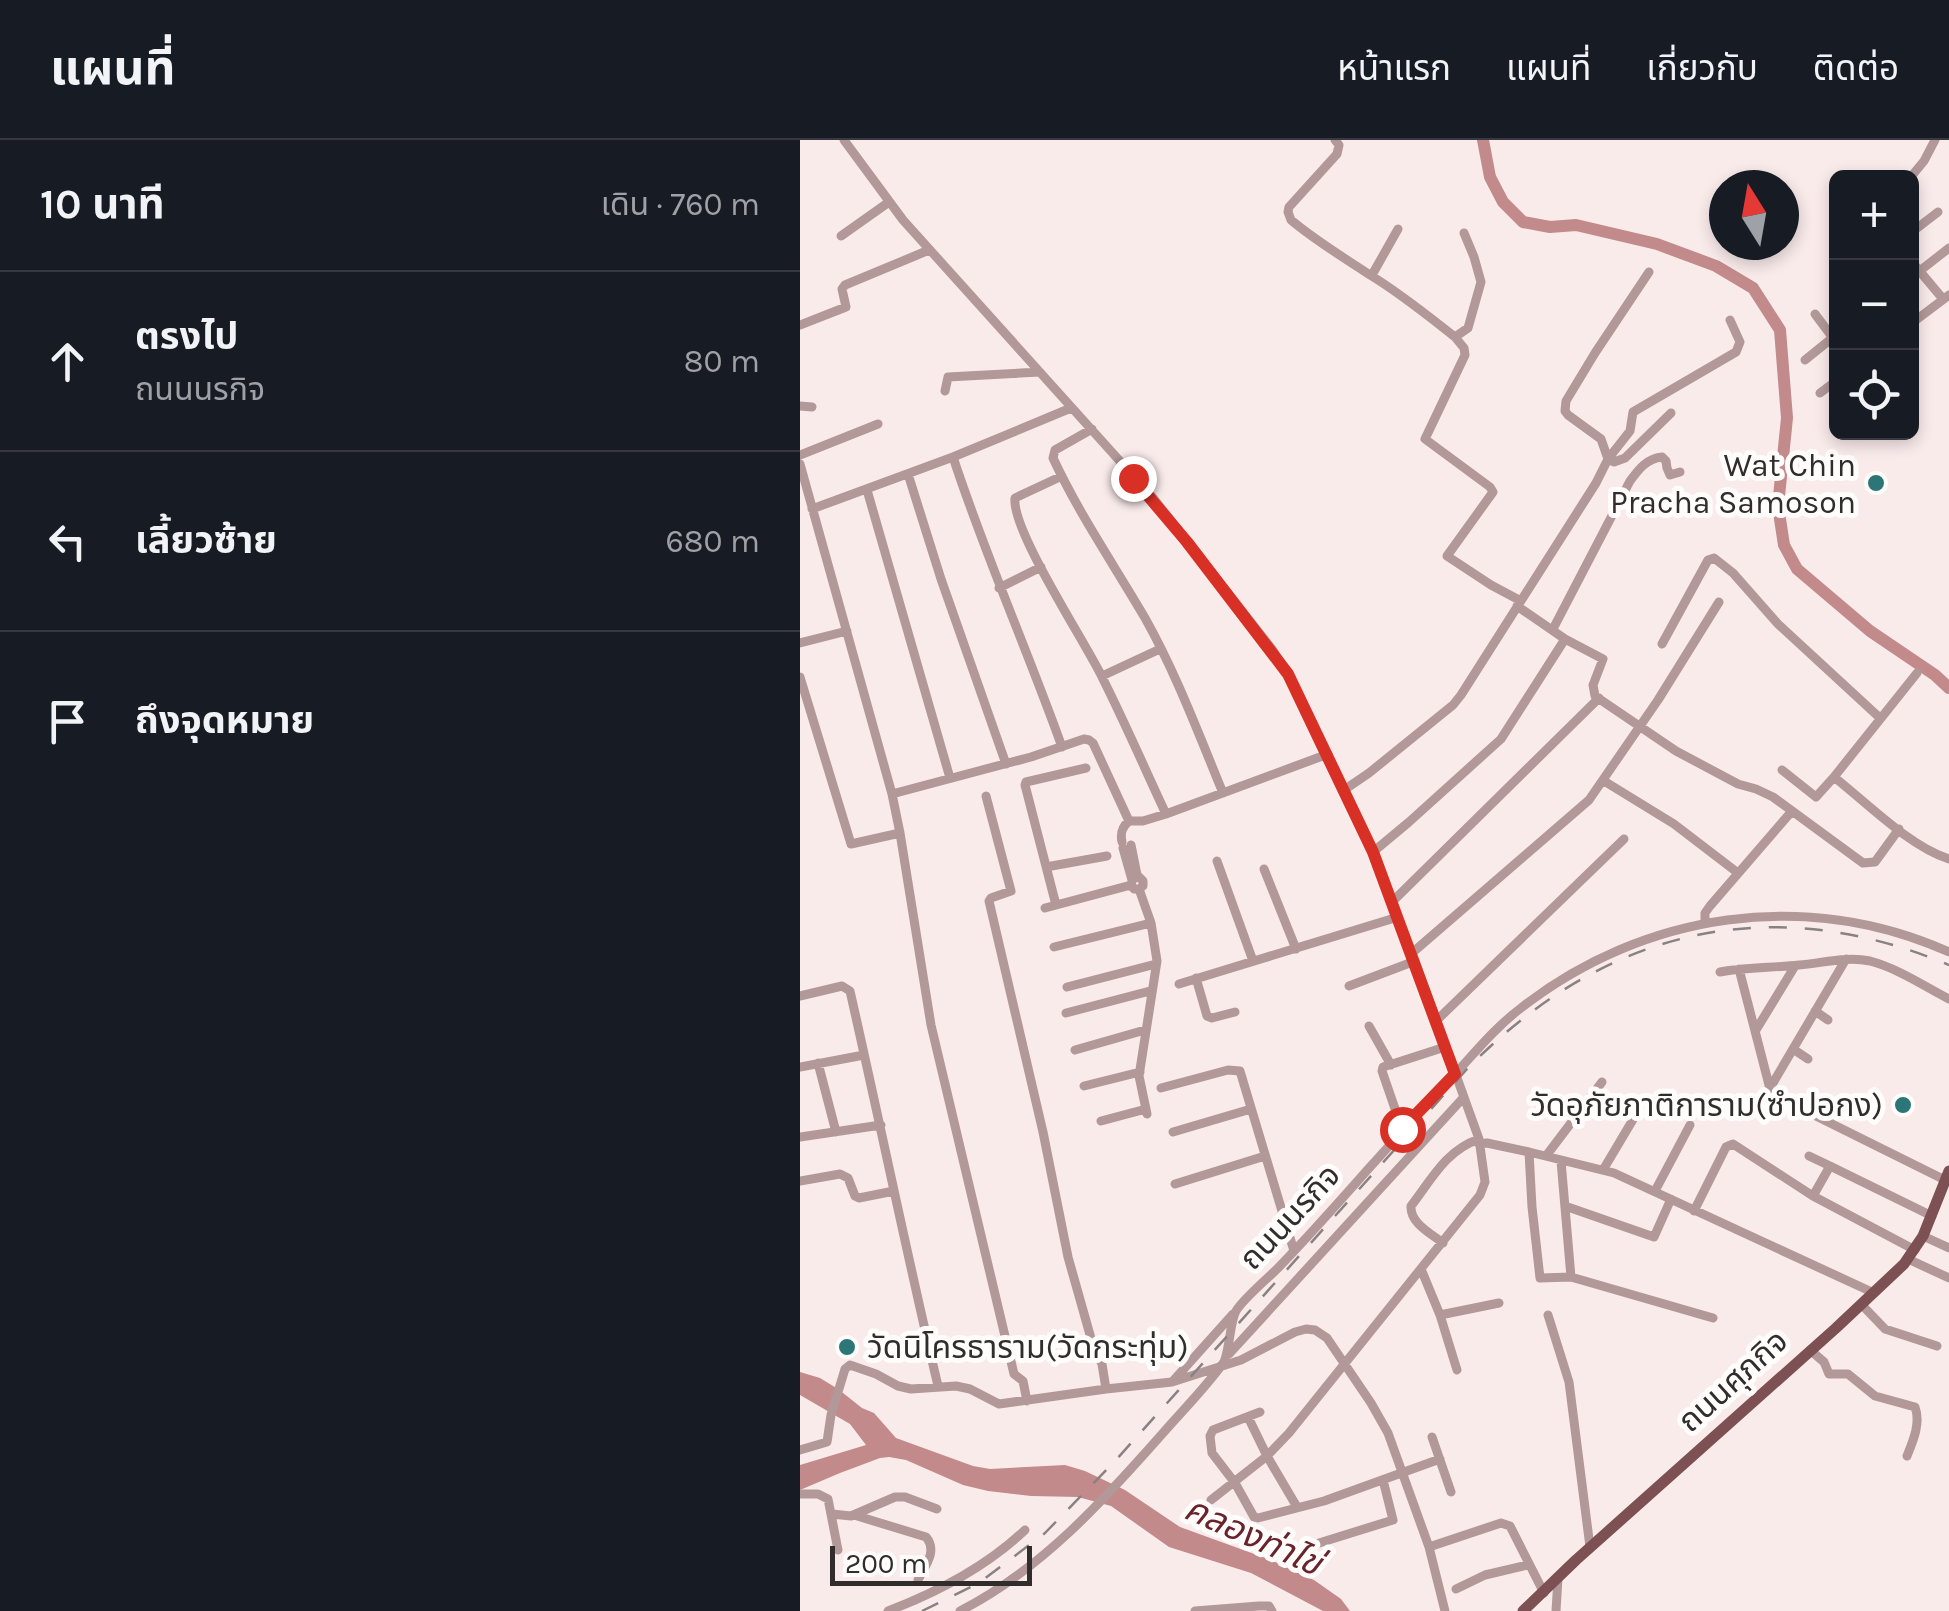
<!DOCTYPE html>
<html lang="th">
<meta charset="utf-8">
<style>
body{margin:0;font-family:Karla,"Noto Sans Thai",sans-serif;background:#242831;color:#f1f3f6}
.controls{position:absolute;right:30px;top:30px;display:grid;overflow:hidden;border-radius:15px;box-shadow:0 5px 15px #0003}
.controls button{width:90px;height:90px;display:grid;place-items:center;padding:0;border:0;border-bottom:2px solid #363941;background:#171b24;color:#f1f3f6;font:50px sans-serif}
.compass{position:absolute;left:909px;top:30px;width:90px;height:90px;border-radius:50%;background:#171b24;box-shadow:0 5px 15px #0003;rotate:349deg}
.scale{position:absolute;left:30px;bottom:25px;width:202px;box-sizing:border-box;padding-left:10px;border:5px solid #322d2d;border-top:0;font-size:28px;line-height:35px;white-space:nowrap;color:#322d2d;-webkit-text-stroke:8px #fffcfc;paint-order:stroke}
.stop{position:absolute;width:30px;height:30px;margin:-22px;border:8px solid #d93025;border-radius:50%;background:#fff}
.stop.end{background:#d93025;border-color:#fff;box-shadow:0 2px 10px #0008}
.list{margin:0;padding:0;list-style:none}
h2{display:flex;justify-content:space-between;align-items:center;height:130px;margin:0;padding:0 40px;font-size:42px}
h2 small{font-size:32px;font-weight:400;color:#9ea1a6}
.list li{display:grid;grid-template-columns:65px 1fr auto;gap:30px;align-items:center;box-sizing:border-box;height:180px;padding:0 40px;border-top:2px solid #363941}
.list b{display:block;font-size:38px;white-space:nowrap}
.list p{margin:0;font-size:32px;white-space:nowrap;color:#9ea1a6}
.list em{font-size:32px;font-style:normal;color:#9ea1a6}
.icon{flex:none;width:55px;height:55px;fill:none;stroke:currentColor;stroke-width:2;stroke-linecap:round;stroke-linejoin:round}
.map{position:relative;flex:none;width:1149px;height:1471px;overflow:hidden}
header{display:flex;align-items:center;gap:60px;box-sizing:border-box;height:140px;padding:0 50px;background:#171b24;border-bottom:2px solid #363941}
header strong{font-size:48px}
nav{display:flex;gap:55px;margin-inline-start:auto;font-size:35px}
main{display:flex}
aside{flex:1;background:#171b24}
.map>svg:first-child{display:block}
.water{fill:#c38a8c}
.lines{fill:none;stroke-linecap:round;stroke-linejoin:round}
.river{stroke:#c38a8c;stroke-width:12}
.minor{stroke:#b29899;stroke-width:9}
.major{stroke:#7d5153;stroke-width:11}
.rail{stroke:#8a8181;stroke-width:2.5;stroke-dasharray:18 18;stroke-linecap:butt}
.route{stroke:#d93025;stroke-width:12}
.poi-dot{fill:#2c7677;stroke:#fffcfc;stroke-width:4}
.labels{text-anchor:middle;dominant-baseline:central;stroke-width:10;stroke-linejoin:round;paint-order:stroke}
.poi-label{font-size:32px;fill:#322d2d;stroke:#fffcfc;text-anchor:end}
.street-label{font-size:32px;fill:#322d2d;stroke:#fffcfc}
.water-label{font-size:35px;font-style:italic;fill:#68232b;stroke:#fffcfc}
</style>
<header>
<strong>แผนที่</strong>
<nav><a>หน้าแรก</a><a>แผนที่</a><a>เกี่ยวกับ</a><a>ติดต่อ</a></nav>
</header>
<main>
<aside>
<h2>10 นาที<small>เดิน · 760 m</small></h2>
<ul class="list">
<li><svg class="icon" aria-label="ahead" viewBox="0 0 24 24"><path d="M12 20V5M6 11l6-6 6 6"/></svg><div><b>ตรงไป</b><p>ถนนนรกิจ</p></div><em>80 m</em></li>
<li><svg class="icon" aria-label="left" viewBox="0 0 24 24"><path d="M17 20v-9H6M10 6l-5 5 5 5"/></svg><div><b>เลี้ยวซ้าย</b></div><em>680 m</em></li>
<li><svg class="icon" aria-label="arrive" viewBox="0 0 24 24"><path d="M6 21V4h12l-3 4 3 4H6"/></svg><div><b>ถึงจุดหมาย</b></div></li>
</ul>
</aside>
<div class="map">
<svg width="1149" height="1471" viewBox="0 0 1149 1471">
<rect width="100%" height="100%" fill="#faebeb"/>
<path class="water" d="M 0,1232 L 20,1238 L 38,1249 L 62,1268 L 74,1273 L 96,1298 L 173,1326 L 190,1329 L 265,1325 L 285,1331 L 325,1350 L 380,1387 L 471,1420 L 514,1440 L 541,1459 L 550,1471 L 523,1471 L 451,1433 L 369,1407 L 311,1366 L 278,1357 L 231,1356 L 188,1351 L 163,1345 L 106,1320 L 89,1317 L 80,1318 L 40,1333 L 0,1350 L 0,1325 L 66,1305 L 50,1284 L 0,1255 Z"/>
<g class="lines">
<path class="river" d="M 683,0 L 690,37 L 703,62 L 723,82 L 750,87 L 776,85 L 857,104 L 916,126 L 953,148 L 980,190 L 987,278 L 978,366 L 984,405 L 997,429 L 1070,491 L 1135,535 L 1149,548"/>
<path class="minor" d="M 44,0 L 103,80 L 354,359 L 472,509 L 488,534 L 573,712 L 615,821 L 679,999 L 685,1042 L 680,1055 L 489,1293 L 467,1316 L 411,1360
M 535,0 L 539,5 L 537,14 L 489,67 L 488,72 L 491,80 C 516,101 543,117 570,135 C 600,153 627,175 655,197
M 1110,38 L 1124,21 L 1135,0
M 1112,61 L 1112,60
M 1112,92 L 1138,72
M 664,93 L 674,117 L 681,142 L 668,188 L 655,197 L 664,208 L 665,215 L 625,299 L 690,347 L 693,352 L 647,416 L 691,445 L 721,461
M 41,96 L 89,62
M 1112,122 L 1143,159
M 572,135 L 598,89
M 1112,137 L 1149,108
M 1015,174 L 1033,198
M 1112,183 L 1149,155
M 0,185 L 46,167 L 42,149 L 45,145 L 129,110
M 1005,220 L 1036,195
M 145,251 L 148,237 L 240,232
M 1020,253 L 1036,241
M 0,266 L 12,267
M 292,289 L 255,310 L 253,318 C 279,374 314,425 345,478 C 376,533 399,595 423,653
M 0,315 L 78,284
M 153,317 C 185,415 227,509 262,607
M 808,319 L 830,291 L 833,272 L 936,212 L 940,202 L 930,180
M 808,319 L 814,322 L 825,318 L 871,273
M 0,324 L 92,654
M 108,334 L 141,439 L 206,624
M 262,336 L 215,358 C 211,390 286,503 303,539 C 325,583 345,629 366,674
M 67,350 L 150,638
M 12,369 L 153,317 L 271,268
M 199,448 L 241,427
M 717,466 L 765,499 L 803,519 L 793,545 L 795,556 L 876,611 L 938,644 L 956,649 L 973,657 L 1063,723 L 1075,722 L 1099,689
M 753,489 L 830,341 C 839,329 846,319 862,317 L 866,321 L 867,328 L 870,335 L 880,332
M 0,503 L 47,491
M 862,504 L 908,420 L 914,418 L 933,433 L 978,484 L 1080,578
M 1117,533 L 1034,637 C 1067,663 1109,706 1149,719
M 302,536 L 360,509
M 0,537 L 51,704 L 100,693 L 92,654 L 231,617 L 284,599 L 289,600 L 293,603 L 329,681 L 343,681 L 366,674 L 528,614
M 982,630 L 1016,657 L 1034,637
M 804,641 L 874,684 L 938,733
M 544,650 L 569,633 L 653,565 L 661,555 L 796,343 L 808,319 L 801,299 L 768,275 L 765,271 L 766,261 L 795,213 L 849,132
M 186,656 L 211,751 L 191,758 L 189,761 L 243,992 L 268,1117 L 294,1209 L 302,1224 L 306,1249
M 100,693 L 131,885 L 214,1234 L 223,1241 L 227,1261
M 322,702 C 320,693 322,687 329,681
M 331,705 L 337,735 L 343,741 L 343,746 L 339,749
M 323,708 L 332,740
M 573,712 L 609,682 L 701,599 L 765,499
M 417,721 L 453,821
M 246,727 L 307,716
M 464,729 L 496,809
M 338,737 L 333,738 L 331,745 L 334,749 L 339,749 L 351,783 L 357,821 L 339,936 L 347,974
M 592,762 L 799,558
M 256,765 L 225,645 L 226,642 L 286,628
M 245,768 L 331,745
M 905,783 L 905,773 L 910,766 L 992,671
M 254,807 L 351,783
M 612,813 L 789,660 L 858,560 L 919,462
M 939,829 L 976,972
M 920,832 C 947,827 973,828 999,825 C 1023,823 1047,816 1070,821 C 1097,828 1124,846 1149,859
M 396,838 L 407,876 L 412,878 L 435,872
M 379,844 L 598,777
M 549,846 L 615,821
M 267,847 L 356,824
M 0,856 L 42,846 L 50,851 C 80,983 107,1115 138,1246
M 1015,871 L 1028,880
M 266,873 L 350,851
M 636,881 L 824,699
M 569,886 L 591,925
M 956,890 L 995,826
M 993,909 L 1008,919
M 275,910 L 345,890
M 18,923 L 36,992
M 0,927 L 64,915
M 284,946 L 340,932
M 361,948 L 428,930 L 440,931 L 494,1111
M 970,948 L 1046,819
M 1016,976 L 1145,1040
M 301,981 L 346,969
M 602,989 L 582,931 L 583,927 L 645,907
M 373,992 L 451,969
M 0,997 L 81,985
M 679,1004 L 687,1003 L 729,1012 L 814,1033 L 1074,1153
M 729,1012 L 732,1067 L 740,1138 L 771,1137 L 913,1178
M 746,1016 L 802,942
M 1009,1016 L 1030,1026 L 1013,1056
M 761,1021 L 771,1137
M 1030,1026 L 1132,1076
M 803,1030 L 844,961
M 0,1041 L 40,1034 L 48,1038 L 55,1056 L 59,1058 L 94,1051
M 375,1044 L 465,1016
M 855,1051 L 890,985
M 765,1066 L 854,1097 L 871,1059
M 894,1071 L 926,1007 L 933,1004 L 1013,1056 L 1115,1110
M 1123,1096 L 1149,1108
M 643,1103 C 630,1093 610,1083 611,1066 C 632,1039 645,1011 679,999
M 1108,1119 L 1149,1138
M 621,1129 L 640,1175 L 657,1230
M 1061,1164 L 1085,1189 L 1137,1206
M 640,1175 L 699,1163
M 748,1175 L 769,1242 L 790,1407
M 1010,1210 L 1024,1222 L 1029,1234 L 1048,1234 L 1075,1256 L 1115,1267 C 1121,1283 1113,1301 1107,1316
M 429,1214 L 664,957
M 373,1241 L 433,1174
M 460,1272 L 413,1290 L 410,1296 L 412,1313 L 435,1343 L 454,1377 L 458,1378 L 524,1361 L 640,1319
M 448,1277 L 467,1316 L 497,1367
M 632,1297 L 651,1352
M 0,1310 L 27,1302 L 31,1275 L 45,1229 L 50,1225 L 76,1234 L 98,1246 L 111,1249 L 156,1246 L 170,1249 L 199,1264 L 306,1249 L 372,1242 L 441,1220 L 495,1192 L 506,1189 L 515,1190 L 527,1198 L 571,1263 L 588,1293 L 629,1407 L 645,1471
M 0,1354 L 18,1354 L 28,1359 L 38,1410
M 32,1374 L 51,1376 L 95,1357 L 105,1357 L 137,1369
M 54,1375 L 126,1397 C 138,1411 125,1426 118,1440
M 519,1403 L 593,1380 L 583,1340
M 629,1407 L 701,1383 L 710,1386 L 744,1453
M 656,1449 L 685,1435 L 728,1425
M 88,1471 C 138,1452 186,1427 225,1390
M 160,1471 C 241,1430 304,1360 363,1293 C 384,1269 406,1247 424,1222 C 430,1208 430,1181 436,1171 C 443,1159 467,1139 478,1128 C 510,1095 540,1061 570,1027 C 599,995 627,963 657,932 C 677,910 697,886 721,868 C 844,772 1006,748 1149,812
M 395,1471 L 459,1466 L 469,1466 L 472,1471
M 756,1471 L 758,1438"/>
<path class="major" d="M 723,1471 L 776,1420 L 1036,1188 L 1104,1124 L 1123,1096 L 1149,1031"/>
<path class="rail" d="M 122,1471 L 179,1443 L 245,1393 L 315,1321 L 667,929 C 803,790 968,749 1149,825"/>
</g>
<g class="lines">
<path class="route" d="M 333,338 L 387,402 L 488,534 L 573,712 L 655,934 L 602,989"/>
</g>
<g class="poi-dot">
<circle cx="1076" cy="343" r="10"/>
<circle cx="1103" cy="965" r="10"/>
<circle cx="47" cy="1207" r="10"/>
</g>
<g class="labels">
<g class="poi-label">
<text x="1056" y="325">Wat Chin<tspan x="1056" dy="37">Pracha Samoson</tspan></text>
<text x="1083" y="965">วัดอุภัยภาติการาม(ซำปอกง)</text>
<text x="67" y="1207" text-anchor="start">วัดนิโครธาราม(วัดกระทุ่ม)</text>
</g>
<g class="street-label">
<text transform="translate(490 1077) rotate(-47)">ถนนนรกิจ</text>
<text transform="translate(933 1241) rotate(-42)">ถนนศุภกิจ</text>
</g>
<g class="water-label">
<text transform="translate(453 1396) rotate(24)">คลองท่าไข่</text>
</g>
</g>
</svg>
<div class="controls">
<button>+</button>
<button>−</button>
<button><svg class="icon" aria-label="locate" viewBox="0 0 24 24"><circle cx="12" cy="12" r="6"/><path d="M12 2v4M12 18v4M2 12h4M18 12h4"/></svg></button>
</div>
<svg class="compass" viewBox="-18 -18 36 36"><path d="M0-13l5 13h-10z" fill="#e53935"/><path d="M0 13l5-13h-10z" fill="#9ea1a6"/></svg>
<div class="scale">200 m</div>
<div class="stop" style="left:602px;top:989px"></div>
<div class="stop end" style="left:333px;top:338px"></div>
</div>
</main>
